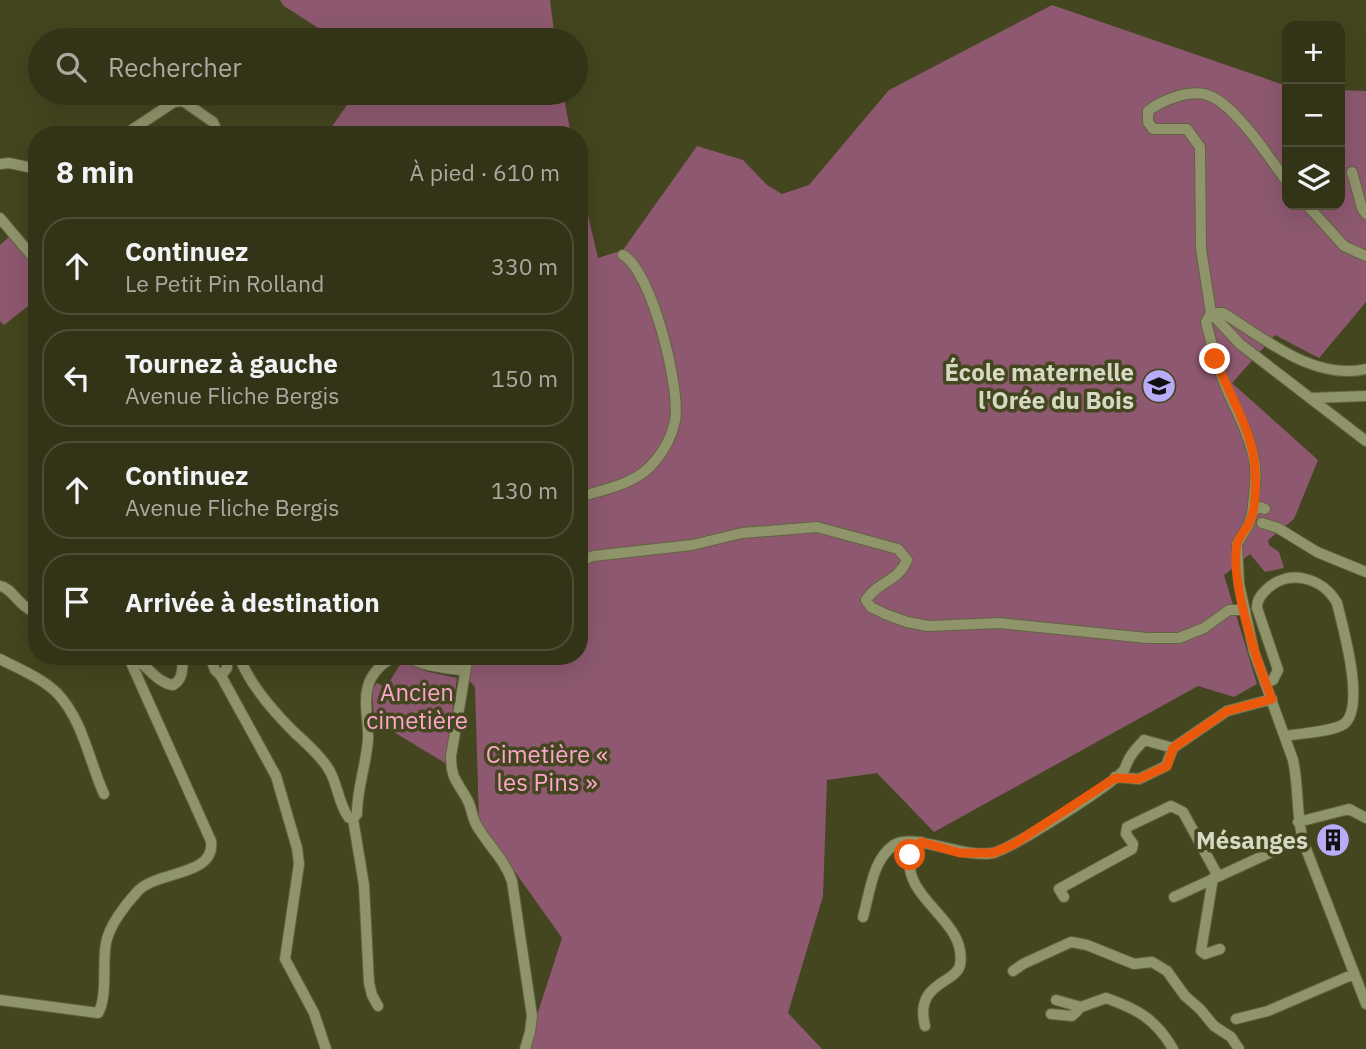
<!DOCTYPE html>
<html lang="fr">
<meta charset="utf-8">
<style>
body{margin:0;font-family:"IBM Plex Sans",sans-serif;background:#3e3f24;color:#f1f3f6}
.controls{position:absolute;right:21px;top:21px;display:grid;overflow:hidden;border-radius:14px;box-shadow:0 7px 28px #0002}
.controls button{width:63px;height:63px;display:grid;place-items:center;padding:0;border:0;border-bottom:2px solid #4e4f36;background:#333417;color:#f1f3f6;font:35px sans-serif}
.stop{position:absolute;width:21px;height:21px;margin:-16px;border:5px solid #ea580c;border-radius:50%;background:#fff}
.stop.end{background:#ea580c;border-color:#fff;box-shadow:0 2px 7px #0008}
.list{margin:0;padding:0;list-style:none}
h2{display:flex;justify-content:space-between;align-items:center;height:91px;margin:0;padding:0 28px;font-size:30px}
h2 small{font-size:23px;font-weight:400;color:#a9aaa1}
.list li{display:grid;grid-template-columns:46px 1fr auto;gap:21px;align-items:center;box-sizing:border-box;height:98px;margin:0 14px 14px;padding:0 14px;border:2px solid #4e4f36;border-radius:28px}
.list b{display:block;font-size:26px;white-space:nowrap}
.list p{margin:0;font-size:23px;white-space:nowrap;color:#a9aaa1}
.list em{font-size:23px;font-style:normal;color:#a9aaa1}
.icon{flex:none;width:38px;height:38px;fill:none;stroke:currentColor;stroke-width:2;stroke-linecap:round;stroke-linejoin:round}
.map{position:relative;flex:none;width:1366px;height:1049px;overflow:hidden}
.search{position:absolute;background:#333417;box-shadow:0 7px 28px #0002;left:28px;top:28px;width:560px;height:77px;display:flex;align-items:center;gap:18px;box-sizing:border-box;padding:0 24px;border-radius:38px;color:#a9aaa1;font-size:26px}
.panel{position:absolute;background:#333417;box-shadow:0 7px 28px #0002;left:28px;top:126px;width:560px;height:539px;border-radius:28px}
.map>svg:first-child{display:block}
.green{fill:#8e5970}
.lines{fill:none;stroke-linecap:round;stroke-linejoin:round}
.minor-casing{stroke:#616341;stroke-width:12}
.minor{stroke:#90946b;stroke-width:10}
.route{stroke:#ea580c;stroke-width:9}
.labels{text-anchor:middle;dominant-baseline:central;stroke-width:7;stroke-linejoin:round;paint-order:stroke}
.poi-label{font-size:24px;font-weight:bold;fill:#d5d8c2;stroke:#44461f;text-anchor:end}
.park-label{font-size:24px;fill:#fda6cc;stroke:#44461f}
</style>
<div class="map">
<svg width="1366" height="1049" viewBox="0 0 1366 1049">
<rect width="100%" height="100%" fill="#44461f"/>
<path class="green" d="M 280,0 L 550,0 L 555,40 L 337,40 L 284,6 Z
M 1052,5 L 1287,86 L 1287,205 L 1340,205 L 1340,90 L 1366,91 L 1366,302 L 1319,358 L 1275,335 L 1232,383 L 1318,460 L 1294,519 L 1268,540 L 1269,545 L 1279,552 L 1284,568 L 1265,572 L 1250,554 L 1224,575 L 1257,684 L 1234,697 L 1198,686 L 934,832 L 877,773 L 827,780 L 823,896 L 788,1013 L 822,1049 L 526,1049 L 562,938 L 479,821 L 475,687 L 446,656 L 579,656 L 579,177 L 598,258 L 623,250 L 697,146 L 743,160 L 767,185 L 782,194 L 809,185 L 889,90 Z
M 352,93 L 563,93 L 571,135 L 326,135 L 347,105 Z
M 10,236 L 37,268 L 37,299 L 4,325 L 0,321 L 0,245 Z
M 409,663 L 425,671 L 457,678 L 445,763 L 374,720 L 372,689 L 377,683 L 386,687 L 400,665 Z"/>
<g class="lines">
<g class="minor-casing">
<path id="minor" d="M 124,135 L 174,102 L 183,101 L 213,122 L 219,135
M 0,164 L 9,163 L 37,169
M 1352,172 L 1362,208 L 1366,214
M 1287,182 C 1271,160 1236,106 1210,96 C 1192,88 1162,100 1148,111 L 1148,122 L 1153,129 L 1187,129 L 1200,147 L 1201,249 L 1211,313 L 1240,344 L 1366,441
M 1307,205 L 1344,246 L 1366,256
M 0,218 L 37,262
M 1211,313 L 1206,322 C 1212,345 1217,368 1227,389 C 1236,411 1248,431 1253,455 C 1258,473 1254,495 1252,514
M 1211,313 L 1223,313 C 1265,339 1314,381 1366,369
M 1311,398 L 1366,396
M 579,497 C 606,489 638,484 656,460 C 665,449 672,435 675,421 C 681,389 652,271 623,255
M 1265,509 L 1260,507 L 1253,511 L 1249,524 L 1237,544 L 1239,584 L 1254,652 L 1293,760 C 1299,787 1296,814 1303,841 L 1366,1004
M 1262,523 L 1278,528 L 1317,552 L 1366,572
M 579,562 L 593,556 L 692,545 L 742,533 L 817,527 L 898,549 L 907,560 C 898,582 878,581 866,600 L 871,607 L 885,614 L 907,622 L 928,626 L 999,623 L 1147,638 L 1179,638 L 1204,628 L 1229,610 L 1245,610
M 0,586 C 13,588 18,607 37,613
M 132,656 C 147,665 157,683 173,685 C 184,679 182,667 183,656
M 210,656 L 215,670 L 221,676 L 227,668 L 227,656
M 239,656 C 249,684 273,711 294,732 C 306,743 319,754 328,768 C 338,783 338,804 349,818 L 353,819 L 357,814 C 357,789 366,765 368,740 C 369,723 363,703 368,686 C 371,674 384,660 397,657 C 407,655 418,663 428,665 C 440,668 453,669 465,671
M 468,656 L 451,756 C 451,781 458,781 468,801 C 472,809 472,818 477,826 C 488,845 505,860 512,881 L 532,1016 L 530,1032 L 525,1049
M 0,659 C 19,669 42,678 57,693 C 83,720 89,761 104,794
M 221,676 L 276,776 L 297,848 L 299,864 L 285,959 L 314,1013 L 326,1049
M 1266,683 L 1273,680 L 1278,670 L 1257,608 C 1257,599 1261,595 1267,589 C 1289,568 1323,578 1337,603 C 1343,628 1366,707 1344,724 C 1332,732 1301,733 1286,736
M 1115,777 L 1139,779 L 1166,766 L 1173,748 L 1227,711 L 1272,699
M 353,819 L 364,885 L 369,983 L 372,995 L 378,1006
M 1298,822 L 1349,809 L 1366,818
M 921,842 L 910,855 C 902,900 968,920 960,965 C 956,984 914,982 925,1026
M 1213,878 L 1201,951 L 1205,954 L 1220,949
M 1064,897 L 1059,889 L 1132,849 L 1133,844 L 1126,834 L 1127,827 L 1171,806 L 1183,812 L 1218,876
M 1174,897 L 1289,844 L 1303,841
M 863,917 C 870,893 872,860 894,845 C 913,832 964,859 993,853 C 1011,849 1112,785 1124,770 C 1126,767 1126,764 1128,761 C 1131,753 1139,746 1144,740 L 1173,748
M 1013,971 L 1023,964 L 1071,942 L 1087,945 L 1134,964 L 1152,962 L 1167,971 L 1185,996 L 1200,1009 L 1214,1026 L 1231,1037 L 1239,1049
M 0,1000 L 98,1013 C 108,997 102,962 106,943 C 109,926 125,905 137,892 C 156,870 216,877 211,841 L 128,656
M 1056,1000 L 1081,1007 L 1106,998 C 1137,1009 1156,1019 1173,1049
M 1051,1014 L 1072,1016 L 1081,1007
M 1236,1019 L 1268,1011 L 1354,974"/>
</g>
<use href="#minor" class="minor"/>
</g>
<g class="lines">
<path class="route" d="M 910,855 L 921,842 L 960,853 L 993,853 L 1014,844 L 1115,778 L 1139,779 L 1167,766 L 1173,748 L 1227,711 L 1272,699 C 1257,663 1230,582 1237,544 C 1239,536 1247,529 1250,521 C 1257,507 1256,474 1254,458 C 1249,426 1227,389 1215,359"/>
</g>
<defs>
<g id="school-disc" transform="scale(1.75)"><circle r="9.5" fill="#b9abf7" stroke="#44461f"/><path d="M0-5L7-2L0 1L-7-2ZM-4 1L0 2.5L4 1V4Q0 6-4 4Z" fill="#111"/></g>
<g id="building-disc" transform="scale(1.75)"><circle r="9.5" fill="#b9abf7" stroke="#44461f"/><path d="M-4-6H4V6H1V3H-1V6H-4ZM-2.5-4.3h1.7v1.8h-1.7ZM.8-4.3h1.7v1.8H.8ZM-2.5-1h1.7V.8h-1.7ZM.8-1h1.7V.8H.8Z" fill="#111"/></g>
</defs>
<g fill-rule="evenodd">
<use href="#school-disc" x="1159" y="386"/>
<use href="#building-disc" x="1333" y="840"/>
</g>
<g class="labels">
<g class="poi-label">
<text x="1134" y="372">École maternelle<tspan x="1134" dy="28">l'Orée du Bois</tspan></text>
<text x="1308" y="840">Mésanges</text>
</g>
<g class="park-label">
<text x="417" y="692">Ancien<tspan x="417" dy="28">cimetière</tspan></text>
<text x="547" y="754">Cimetière «<tspan x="547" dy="28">les Pins »</tspan></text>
</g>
</g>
</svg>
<div class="controls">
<button>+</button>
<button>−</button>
<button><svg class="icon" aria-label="layers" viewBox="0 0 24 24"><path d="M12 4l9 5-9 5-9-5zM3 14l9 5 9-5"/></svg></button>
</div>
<div class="stop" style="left:910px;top:855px"></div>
<div class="stop end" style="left:1215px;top:359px"></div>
<div class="search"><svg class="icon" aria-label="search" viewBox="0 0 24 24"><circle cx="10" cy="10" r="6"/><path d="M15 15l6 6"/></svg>Rechercher</div>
<section class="panel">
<h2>8 min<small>À pied · 610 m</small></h2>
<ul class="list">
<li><svg class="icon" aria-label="ahead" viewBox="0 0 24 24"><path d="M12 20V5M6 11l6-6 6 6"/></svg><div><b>Continuez</b><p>Le Petit Pin Rolland</p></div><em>330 m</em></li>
<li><svg class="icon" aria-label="left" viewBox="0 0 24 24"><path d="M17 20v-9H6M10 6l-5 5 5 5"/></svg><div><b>Tournez à gauche</b><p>Avenue Fliche Bergis</p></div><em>150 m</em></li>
<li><svg class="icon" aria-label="ahead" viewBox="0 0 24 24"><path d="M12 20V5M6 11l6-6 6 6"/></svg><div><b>Continuez</b><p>Avenue Fliche Bergis</p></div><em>130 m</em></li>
<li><svg class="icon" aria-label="arrive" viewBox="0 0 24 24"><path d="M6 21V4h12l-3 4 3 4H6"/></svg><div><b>Arrivée à destination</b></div></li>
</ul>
</section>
</div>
